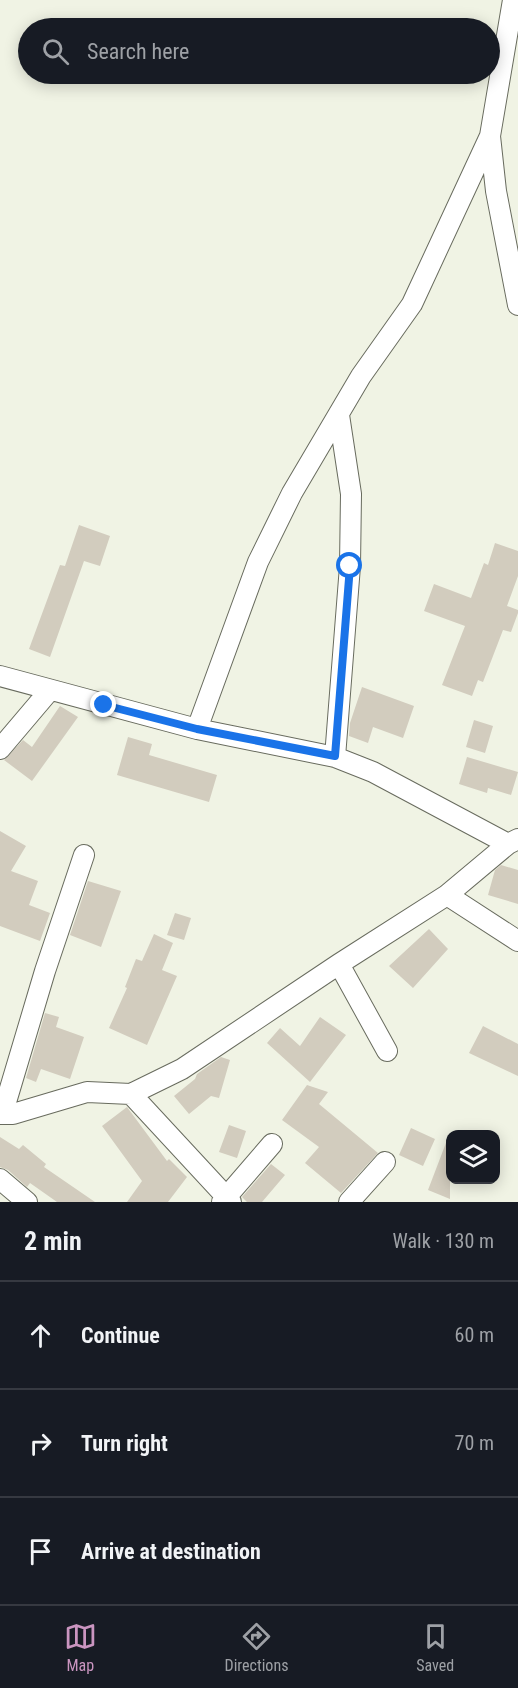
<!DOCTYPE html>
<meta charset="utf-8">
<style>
body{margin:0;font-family:"Roboto Condensed",sans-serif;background:#242831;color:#f1f3f6}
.controls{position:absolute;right:18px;bottom:18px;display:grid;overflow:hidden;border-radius:12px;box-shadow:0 3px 15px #0003}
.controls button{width:54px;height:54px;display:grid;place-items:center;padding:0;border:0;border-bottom:2px solid #363941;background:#171b24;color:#f1f3f6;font:30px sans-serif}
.stop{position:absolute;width:18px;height:18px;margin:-14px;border:4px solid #1a73e8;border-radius:50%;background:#fff}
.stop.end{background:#1a73e8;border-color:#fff;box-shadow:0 2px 6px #0008}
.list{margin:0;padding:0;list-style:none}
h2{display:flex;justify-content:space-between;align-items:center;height:78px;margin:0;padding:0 24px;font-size:26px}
h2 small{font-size:20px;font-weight:400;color:#9ea1a6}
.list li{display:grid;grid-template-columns:39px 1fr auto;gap:18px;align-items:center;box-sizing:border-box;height:108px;padding:0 24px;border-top:2px solid #363941}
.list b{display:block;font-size:22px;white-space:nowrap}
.list em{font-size:20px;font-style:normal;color:#9ea1a6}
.icon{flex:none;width:33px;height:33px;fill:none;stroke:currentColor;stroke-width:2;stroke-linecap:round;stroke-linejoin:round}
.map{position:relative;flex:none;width:518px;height:1202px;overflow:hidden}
.search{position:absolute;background:#171b24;box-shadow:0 3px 15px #0003;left:18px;right:18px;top:18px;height:66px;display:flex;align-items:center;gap:15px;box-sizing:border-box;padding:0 21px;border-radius:33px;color:#9ea1a6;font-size:22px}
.sheet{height:402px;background:#171b24}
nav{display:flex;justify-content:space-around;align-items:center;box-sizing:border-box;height:84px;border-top:2px solid #363941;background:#171b24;font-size:16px;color:#9ea1a6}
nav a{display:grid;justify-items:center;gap:3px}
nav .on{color:#ca95c0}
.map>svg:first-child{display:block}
.building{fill:#d2ccbe}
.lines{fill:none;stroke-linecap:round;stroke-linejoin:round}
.street-casing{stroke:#686b5e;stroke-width:22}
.street{stroke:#fff;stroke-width:20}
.route{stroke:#1a73e8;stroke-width:8}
</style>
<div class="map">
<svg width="518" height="1202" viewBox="0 0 518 1202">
<rect width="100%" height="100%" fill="#f0f3e4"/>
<path class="building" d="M 79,525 L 110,536 L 100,566 L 84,561 L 50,657 L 29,649 L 60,565 L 65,566 Z
M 495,543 L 518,551 L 518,576 L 507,606 L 518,610 L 518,613 L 511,632 L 503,630 L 483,682 L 478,680 L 472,696 L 442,685 L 465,626 L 424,611 L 434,584 L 471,598 L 484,563 L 488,565 Z
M 362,687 L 414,706 L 403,738 L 373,727 L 368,743 L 349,736 L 350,723 Z
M 60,706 L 78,717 L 32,781 L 4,760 L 23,740 L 32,747 Z
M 474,720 L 493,726 L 485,753 L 466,747 Z
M 128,737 L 152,744 L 149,755 L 217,775 L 209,802 L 117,775 Z
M 467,757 L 518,772 L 511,795 L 488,788 L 487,793 L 459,784 Z
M 0,831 L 26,846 L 11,871 L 38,881 L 29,905 L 50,913 L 40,941 L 0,926 Z
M 501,865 L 518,870 L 518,904 L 488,895 L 495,870 Z
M 88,881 L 121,891 L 101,947 L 70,935 Z
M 175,913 L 191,918 L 184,940 L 167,935 Z
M 429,929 L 448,949 L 413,988 L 389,966 Z
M 154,934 L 173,943 L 162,970 L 177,976 L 147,1045 L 109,1028 L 127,988 L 125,987 L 136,959 L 142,961 Z
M 45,1013 L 59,1017 L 56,1027 L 84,1037 L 70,1079 L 41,1069 L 36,1082 L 26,1078 Z
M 320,1017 L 346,1035 L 310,1082 L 267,1043 L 280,1028 L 300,1046 Z
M 483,1026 L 518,1044 L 518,1076 L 469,1053 Z
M 221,1057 L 230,1060 L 219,1098 L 211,1096 L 189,1114 L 174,1096 L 195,1079 L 197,1074 Z
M 307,1085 L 328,1092 L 319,1104 L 378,1153 L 341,1193 L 305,1163 L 319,1147 L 282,1120 Z
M 127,1107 L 167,1161 L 169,1159 L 187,1177 L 168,1202 L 127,1202 L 142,1181 L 102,1126 Z
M 229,1125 L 246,1131 L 237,1158 L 219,1152 Z
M 411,1128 L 435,1139 L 423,1166 L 399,1155 Z
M 449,1135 L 450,1136 L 450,1199 L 428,1190 Z
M 0,1137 L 19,1149 L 23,1145 L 46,1164 L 44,1167 L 95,1202 L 57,1202 L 30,1183 L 27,1187 L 8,1170 L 0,1167 Z
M 271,1164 L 285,1175 L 262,1202 L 247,1202 L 242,1197 Z"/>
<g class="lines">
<g class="street-casing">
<path id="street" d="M 490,136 L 496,191 L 518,305
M 0,676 L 197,729 L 335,757 L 373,772 L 508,844
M 197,729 L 258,562 L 292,493 L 361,376 L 412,304 L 490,136 L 513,0
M 0,749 L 50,690
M 335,757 L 350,566 L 351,494 L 339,415
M 447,895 L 518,941
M 339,964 L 387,1051
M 131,1094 L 231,1202
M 6,1102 L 45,971 L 84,855
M 0,1114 L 13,1114 L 87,1092 L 131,1094 L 182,1069 L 339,964 L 447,895 L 508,844 L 518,839
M 0,1179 L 27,1202
M 222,1202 L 272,1144
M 349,1202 L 385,1162"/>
</g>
<use href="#street" class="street"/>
</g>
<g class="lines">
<path class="route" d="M 104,705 L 197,729 L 335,756 L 350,566"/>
</g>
</svg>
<div class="controls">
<button><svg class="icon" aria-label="layers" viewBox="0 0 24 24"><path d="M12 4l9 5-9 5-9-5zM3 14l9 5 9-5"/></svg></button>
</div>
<div class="stop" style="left:350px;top:566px"></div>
<div class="stop end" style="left:104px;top:705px"></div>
<div class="search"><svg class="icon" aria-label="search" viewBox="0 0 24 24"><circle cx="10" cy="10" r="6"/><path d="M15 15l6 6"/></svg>Search here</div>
</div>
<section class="sheet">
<h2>2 min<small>Walk · 130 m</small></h2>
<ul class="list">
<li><svg class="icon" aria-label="ahead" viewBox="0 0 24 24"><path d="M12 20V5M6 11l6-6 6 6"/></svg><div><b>Continue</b></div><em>60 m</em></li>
<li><svg class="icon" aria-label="right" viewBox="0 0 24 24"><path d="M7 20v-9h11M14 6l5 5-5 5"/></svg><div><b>Turn right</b></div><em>70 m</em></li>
<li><svg class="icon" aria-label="arrive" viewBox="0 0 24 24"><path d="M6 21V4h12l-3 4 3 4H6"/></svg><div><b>Arrive at destination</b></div></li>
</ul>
</section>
<nav>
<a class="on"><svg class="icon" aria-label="map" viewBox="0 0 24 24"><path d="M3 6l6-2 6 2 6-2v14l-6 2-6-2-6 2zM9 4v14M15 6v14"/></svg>Map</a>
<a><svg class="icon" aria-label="directions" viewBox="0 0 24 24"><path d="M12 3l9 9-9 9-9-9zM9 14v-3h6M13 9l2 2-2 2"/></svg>Directions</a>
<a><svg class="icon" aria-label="saved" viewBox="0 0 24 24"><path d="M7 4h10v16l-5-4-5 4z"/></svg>Saved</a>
</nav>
